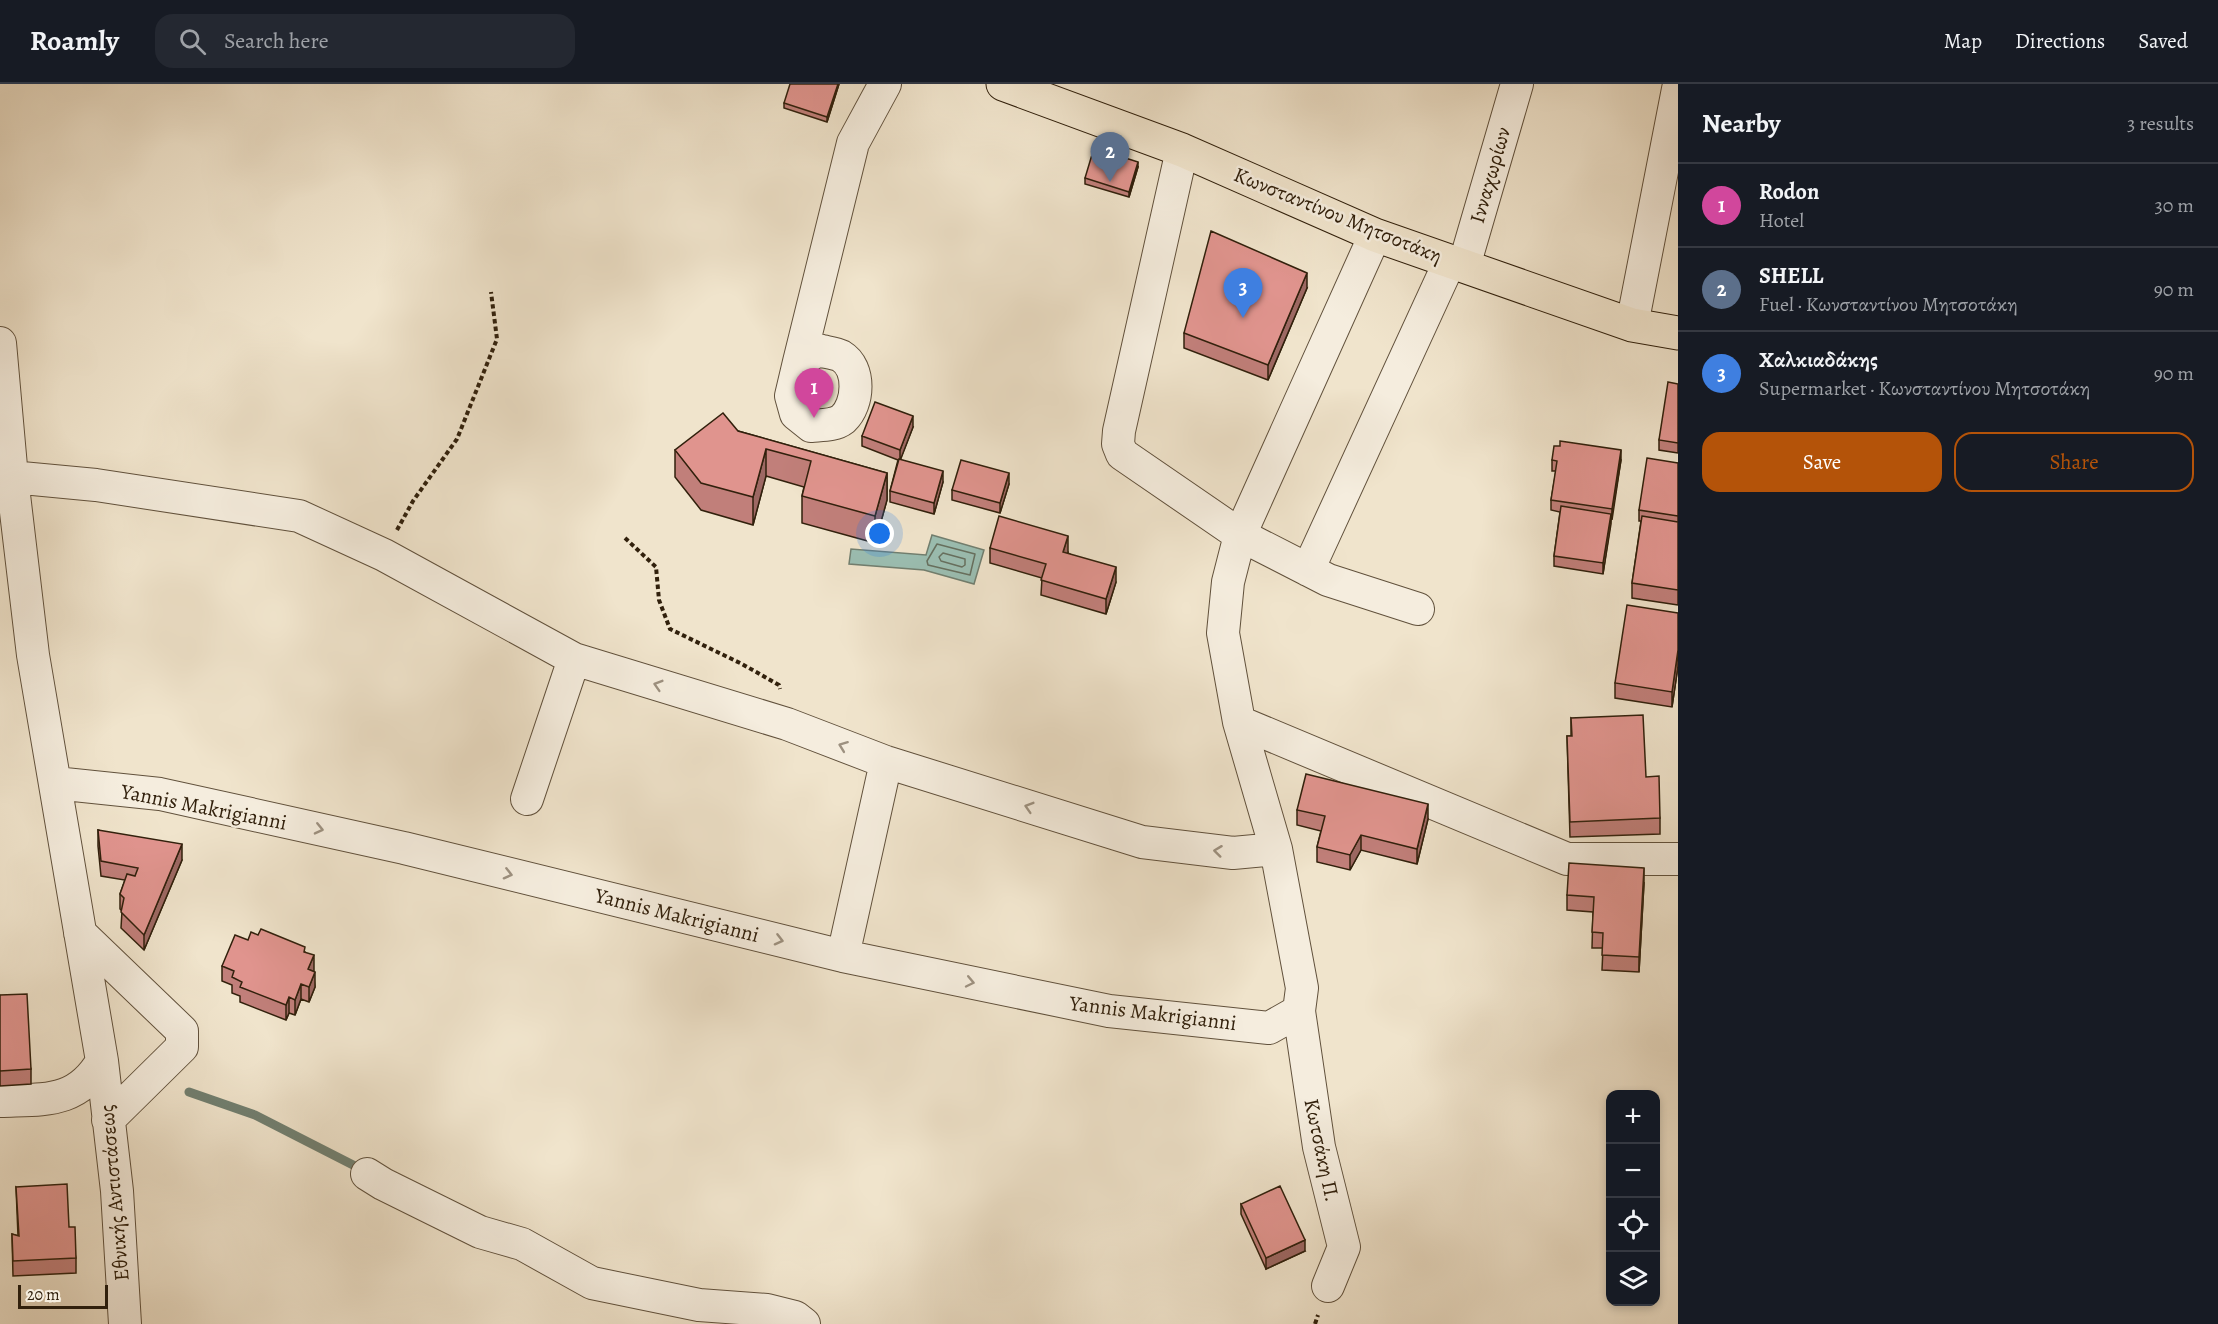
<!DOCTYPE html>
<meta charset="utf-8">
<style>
body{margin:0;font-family:Alegreya,serif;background:#242831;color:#f1f3f6}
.controls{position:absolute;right:18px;bottom:18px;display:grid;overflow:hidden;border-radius:12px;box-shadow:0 3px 9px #0003}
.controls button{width:54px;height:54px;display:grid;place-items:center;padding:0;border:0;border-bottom:2px solid #363941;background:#171b24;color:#f1f3f6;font:30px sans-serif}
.scale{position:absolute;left:18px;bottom:15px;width:90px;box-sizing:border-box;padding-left:6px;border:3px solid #31200c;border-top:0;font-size:16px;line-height:21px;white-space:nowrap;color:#31200c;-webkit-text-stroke:4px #f5edde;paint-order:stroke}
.you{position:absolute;left:880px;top:450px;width:21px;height:21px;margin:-15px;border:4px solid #fff;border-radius:50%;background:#1a73e8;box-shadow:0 0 0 9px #1a73e833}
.badge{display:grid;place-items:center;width:39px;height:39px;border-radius:50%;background:#b45309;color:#fff;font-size:20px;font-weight:700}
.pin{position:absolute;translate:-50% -50px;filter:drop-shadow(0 2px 3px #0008)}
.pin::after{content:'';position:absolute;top:32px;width:21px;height:18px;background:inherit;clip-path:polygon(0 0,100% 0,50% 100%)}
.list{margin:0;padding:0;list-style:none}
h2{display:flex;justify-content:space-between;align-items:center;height:78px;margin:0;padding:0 24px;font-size:26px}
h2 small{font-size:20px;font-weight:400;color:#9ea1a6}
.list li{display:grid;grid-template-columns:39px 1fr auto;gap:18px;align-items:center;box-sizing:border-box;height:84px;padding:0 24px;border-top:2px solid #363941}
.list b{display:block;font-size:22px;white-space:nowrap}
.list p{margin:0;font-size:20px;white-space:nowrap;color:#9ea1a6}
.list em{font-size:20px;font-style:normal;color:#9ea1a6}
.actions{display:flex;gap:12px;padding:18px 24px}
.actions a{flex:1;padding:14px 0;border:2px solid #b45309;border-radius:18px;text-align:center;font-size:21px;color:#b45309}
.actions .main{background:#b45309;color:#fff}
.icon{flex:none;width:33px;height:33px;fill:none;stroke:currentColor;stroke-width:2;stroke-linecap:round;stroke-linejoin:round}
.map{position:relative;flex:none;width:1678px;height:1240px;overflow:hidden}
header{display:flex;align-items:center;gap:36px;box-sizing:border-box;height:84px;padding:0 30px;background:#171b24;border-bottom:2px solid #363941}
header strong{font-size:28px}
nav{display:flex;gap:33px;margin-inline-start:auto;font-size:21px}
.search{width:420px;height:54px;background:#242831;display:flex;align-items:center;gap:15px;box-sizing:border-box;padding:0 21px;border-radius:18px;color:#9ea1a6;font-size:22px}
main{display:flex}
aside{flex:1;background:#171b24}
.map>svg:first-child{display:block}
.water{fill:#9bbfb3;stroke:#717f70;stroke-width:1.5}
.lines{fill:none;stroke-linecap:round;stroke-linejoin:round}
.shore{stroke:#667060;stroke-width:1.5}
.stream{stroke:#717f70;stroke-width:9}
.minor-casing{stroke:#61513c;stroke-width:34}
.major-casing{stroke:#31200c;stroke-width:35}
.path{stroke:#31200c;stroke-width:4;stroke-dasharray:4.5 3;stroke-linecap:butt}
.minor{stroke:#f5edde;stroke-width:32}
.major{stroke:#f0e4cc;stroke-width:33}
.wall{fill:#c17f7a;stroke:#31200c;stroke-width:1.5}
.shaded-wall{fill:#9d6863;stroke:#31200c;stroke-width:1.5}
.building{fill:#e0948e;stroke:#31200c;stroke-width:1.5}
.oneway{stroke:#9d9180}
.labels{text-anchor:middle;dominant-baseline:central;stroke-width:5;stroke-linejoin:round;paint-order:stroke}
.street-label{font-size:21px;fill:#31200c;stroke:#f5edde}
</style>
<header>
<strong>Roamly</strong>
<div class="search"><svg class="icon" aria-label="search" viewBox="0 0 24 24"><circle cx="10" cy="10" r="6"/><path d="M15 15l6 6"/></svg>Search here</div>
<nav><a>Map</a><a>Directions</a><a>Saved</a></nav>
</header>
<main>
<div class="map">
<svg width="1678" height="1240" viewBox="0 0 1678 1240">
<rect width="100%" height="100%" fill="#f0e4cc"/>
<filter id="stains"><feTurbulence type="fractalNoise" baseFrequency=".00333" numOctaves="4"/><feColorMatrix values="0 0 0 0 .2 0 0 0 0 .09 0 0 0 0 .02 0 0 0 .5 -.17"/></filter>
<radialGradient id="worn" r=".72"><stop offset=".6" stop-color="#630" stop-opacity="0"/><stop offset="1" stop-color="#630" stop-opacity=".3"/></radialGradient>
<path class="water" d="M 932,451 L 984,466 L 974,500 L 924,486 L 849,480 L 851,465 L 926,471 Z"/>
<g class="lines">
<path class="shore" d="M 937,460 L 975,470 L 970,491 L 928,481 L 927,477 Z
M 943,469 L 965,475 L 965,481 L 962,483 L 941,477 L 939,473 Z"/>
<path class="stream" d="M 189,1008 L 255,1031 L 355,1082"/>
<g class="minor-casing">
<path id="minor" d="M 1182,66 L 1119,347 L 1118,360 L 1122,370 L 1240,451 L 1328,496 L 1418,525
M 1464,182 L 1517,0
M 1632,241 L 1678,5
M 0,259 L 12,394 L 33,571 L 102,977 C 77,1020 44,1015 0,1017
M 799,278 L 818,266 C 824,268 835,269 841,272 C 861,284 859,320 843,335 C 834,342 821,341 811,342 L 796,330 L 791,312 L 799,278 L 853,59 L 885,0
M 0,392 L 96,401 L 299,432 L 384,471 L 574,575 L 787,640 L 886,678 L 1142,758 L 1233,769 L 1276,765
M 1308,486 L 1450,177
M 1239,638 L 1567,775 L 1678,775
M 55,699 L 160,710 L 404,764 L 843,872 L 1109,927 L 1269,944 L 1299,927
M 527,715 L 574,575
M 80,849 L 182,947 L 182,963 L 108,1036
M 843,872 L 886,678
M 102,977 L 117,1107 L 125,1240
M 367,1090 L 383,1100 L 480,1148 L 522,1160 L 592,1199 L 699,1221 L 767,1226 L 795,1233 L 804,1240
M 1328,1202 L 1344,1163 L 1319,1063 L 1299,927 L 1302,904 L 1276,765 L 1239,638 L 1223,549 L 1228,498 L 1240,451 L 1375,151"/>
</g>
<g class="major-casing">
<path id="major" d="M 1003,0 L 1182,66 L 1375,151 L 1632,241 L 1678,249"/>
</g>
<path class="path" d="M 397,446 L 413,417 L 457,355 L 497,255 L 491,208
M 625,454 L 656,483 L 659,516 L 670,545 L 742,580 L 779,601 L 780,605
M 1315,1240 L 1318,1231"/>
<use href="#minor" class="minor"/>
<use href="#major" class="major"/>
</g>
<path class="wall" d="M 839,0 L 827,38 L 784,24 L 784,19 Z
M 1138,83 L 1129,113 L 1085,100 L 1085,94 Z
M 1307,204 L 1268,296 L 1184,264 L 1184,249 Z
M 1678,300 L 1678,369 L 1659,366 L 1659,356 Z
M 913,343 L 900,376 L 943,398 L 934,430 L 890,418 L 890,407 L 898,376 L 862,362 L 862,352 Z
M 738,347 L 887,389 L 887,416 L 875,459 L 802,439 L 802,412 L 804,403 L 766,392 L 753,441 L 701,426 L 675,393 L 675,366 Z
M 1552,376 L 1621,376 L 1611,436 L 1603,490 L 1554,482 L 1554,472 L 1560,428 L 1551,426 L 1551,416 L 1556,387 L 1552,387 Z
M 1678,379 L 1678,521 L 1632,514 L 1632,499 L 1641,437 L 1639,437 L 1639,426 Z
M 1009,400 L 1000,429 L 952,416 L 952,406 Z
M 990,464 L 1068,468 L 1068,469 L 1116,498 L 1106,530 L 1041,511 L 1042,494 L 990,479 Z
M 1678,529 L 1678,582 L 1672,623 L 1615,614 L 1615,599 Z
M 1571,634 L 1646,693 L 1660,734 L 1660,750 L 1570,753 L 1567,652 L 1571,652 Z
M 1297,726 L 1428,735 L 1417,780 L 1361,766 L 1350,786 L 1317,778 L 1317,763 L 1321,747 L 1297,741 Z
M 98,746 L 182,776 L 144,866 L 121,844 L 122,827 L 120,825 L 120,810 L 125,796 L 101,792 L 98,762 Z
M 1644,799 L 1639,888 L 1602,886 L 1603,864 L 1592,864 L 1593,828 L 1567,826 L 1567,811 Z
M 248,856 L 305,868 L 313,887 L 315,903 L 309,918 L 301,915 L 295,931 L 289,929 L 286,936 L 240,918 L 240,912 L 232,909 L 232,901 L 222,897 L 222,882 Z
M 0,911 L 31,985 L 31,1000 L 0,1002 Z
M 16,1103 L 69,1143 L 76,1174 L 76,1189 L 13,1192 L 12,1150 L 18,1152 Z
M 1241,1120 L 1305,1167 L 1266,1185 L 1241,1130 Z"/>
<path class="shaded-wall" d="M 838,0 L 839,0 L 827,38 L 827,33 Z
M 1138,78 L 1138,83 L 1129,113 L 1129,108 Z
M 1307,189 L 1307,204 L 1268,296 L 1268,281 Z
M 913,332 L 913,343 L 900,377 L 900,366 Z
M 766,365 L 766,392 L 753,441 L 753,413 Z
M 1621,366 L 1621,376 L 1612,436 L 1612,425 Z
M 943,387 L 943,398 L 934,430 L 934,419 Z
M 887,389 L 887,416 L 875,459 L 875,432 Z
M 1009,389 L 1009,400 L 1000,429 L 1000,419 Z
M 1611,430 L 1611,440 L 1603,490 L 1603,479 Z
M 1068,452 L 1068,468 L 1063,483 L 1063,468 Z
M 1116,483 L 1116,498 L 1106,530 L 1106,515 Z
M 1678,566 L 1678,582 L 1672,623 L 1672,608 Z
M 1428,720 L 1428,735 L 1417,780 L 1417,765 Z
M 1361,751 L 1361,766 L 1350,786 L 1350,771 Z
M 182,760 L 182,776 L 144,866 L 144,851 Z
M 1644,784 L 1644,799 L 1639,888 L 1639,873 Z
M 314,871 L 314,887 L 308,900 L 308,885 Z
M 315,888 L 315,903 L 309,918 L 309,903 Z
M 301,900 L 301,915 L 295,931 L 295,916 Z
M 289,913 L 289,929 L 286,936 L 286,921 Z
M 1305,1156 L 1305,1167 L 1266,1185 L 1266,1174 Z"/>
<path class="building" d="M 790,0 L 838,0 L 827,33 L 784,19 Z
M 1094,64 L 1138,78 L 1129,108 L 1085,94 Z
M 1211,147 L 1307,189 L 1268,281 L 1184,249 Z
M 1668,298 L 1678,300 L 1678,359 L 1659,356 Z
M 875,318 L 913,332 L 900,366 L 862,352 Z
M 723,329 L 738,347 L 887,389 L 875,432 L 802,412 L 811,377 L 766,365 L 753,413 L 701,399 L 675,366 Z
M 1560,357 L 1621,366 L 1612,425 L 1551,416 L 1557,377 L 1552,376 L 1554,362 L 1560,362 Z
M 1647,374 L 1678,379 L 1678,432 L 1639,426 Z
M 899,375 L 943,387 L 934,419 L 890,407 Z
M 961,376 L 1009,389 L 1000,419 L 952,406 Z
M 1561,422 L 1611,430 L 1603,479 L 1554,472 Z
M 999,432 L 1068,452 L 1063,468 L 1116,483 L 1106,515 L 1041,496 L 1046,480 L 990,464 Z
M 1642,432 L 1678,438 L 1678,506 L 1632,499 Z
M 1627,521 L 1678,529 L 1678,566 L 1672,608 L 1615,599 Z
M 1643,631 L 1646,693 L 1659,692 L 1660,734 L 1570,738 L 1567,652 L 1572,652 L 1571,634 Z
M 1306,690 L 1428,720 L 1417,765 L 1361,751 L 1350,771 L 1317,763 L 1325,732 L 1297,726 Z
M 98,746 L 182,760 L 144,851 L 121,828 L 124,814 L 120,810 L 127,790 L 135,792 L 138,784 L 101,777 Z
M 1569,779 L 1644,784 L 1639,873 L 1602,871 L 1603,849 L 1592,848 L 1594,813 L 1567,811 Z
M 261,845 L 305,863 L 304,868 L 314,871 L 308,885 L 315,888 L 309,903 L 301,900 L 295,916 L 289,913 L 286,921 L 240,903 L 242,898 L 232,893 L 234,887 L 222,882 L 235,851 L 248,856 L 251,848 L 258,851 Z
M 27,910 L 31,985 L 0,987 L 0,911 Z
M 67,1100 L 69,1143 L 75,1143 L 76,1174 L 13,1177 L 12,1150 L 19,1152 L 16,1103 Z
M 1280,1102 L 1305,1156 L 1266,1174 L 1241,1120 Z"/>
<defs><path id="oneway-chevron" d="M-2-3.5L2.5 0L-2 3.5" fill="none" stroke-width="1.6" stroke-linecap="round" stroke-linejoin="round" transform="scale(1.5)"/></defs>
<g class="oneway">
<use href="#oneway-chevron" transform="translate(658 601) rotate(-163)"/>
<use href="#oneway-chevron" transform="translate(843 662) rotate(-159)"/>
<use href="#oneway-chevron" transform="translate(1029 723) rotate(-163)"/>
<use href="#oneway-chevron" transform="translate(319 745) rotate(13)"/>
<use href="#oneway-chevron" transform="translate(1218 767) rotate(-173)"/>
<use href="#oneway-chevron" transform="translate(508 790) rotate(14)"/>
<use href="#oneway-chevron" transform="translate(779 856) rotate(14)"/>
<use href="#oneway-chevron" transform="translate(970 898) rotate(12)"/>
</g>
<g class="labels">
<g class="street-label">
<text transform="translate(1490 91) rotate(-74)">Ινναχωρίων</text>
<text transform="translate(1338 131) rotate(22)">Κωνσταντίνου Μητσοτάκη</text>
<text transform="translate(204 723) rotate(11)">Yannis Makrigianni</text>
<text transform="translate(677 831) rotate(14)">Yannis Makrigianni</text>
<text transform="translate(1153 929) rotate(7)">Yannis Makrigianni</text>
<text transform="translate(1322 1066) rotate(78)">Κωτσάκη Π.</text>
<text transform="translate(114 1109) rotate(-95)">Εθνικής Αντιστάσεως</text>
</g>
</g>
<rect width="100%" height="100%" filter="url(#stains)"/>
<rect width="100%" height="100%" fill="url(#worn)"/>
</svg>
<div class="controls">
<button>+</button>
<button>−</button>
<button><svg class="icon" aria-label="locate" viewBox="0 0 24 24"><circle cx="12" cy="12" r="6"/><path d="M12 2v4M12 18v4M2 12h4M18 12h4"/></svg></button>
<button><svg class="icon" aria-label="layers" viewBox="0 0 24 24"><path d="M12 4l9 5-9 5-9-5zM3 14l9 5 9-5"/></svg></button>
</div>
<div class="scale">20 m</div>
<div class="you"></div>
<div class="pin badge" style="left:814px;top:334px;background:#d1479c">1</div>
<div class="pin badge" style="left:1110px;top:98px;background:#5c6f8a">2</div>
<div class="pin badge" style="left:1243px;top:234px;background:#3f7fe0">3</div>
</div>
<aside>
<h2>Nearby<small>3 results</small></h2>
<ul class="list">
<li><span class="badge" style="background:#d1479c">1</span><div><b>Rodon</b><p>Hotel</p></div><em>30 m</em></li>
<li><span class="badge" style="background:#5c6f8a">2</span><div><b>SHELL</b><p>Fuel · Κωνσταντίνου Μητσοτάκη</p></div><em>90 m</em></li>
<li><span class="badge" style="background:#3f7fe0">3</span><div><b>Χαλκιαδάκης</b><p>Supermarket · Κωνσταντίνου Μητσοτάκη</p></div><em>90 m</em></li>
</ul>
<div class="actions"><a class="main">Save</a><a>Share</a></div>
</aside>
</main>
